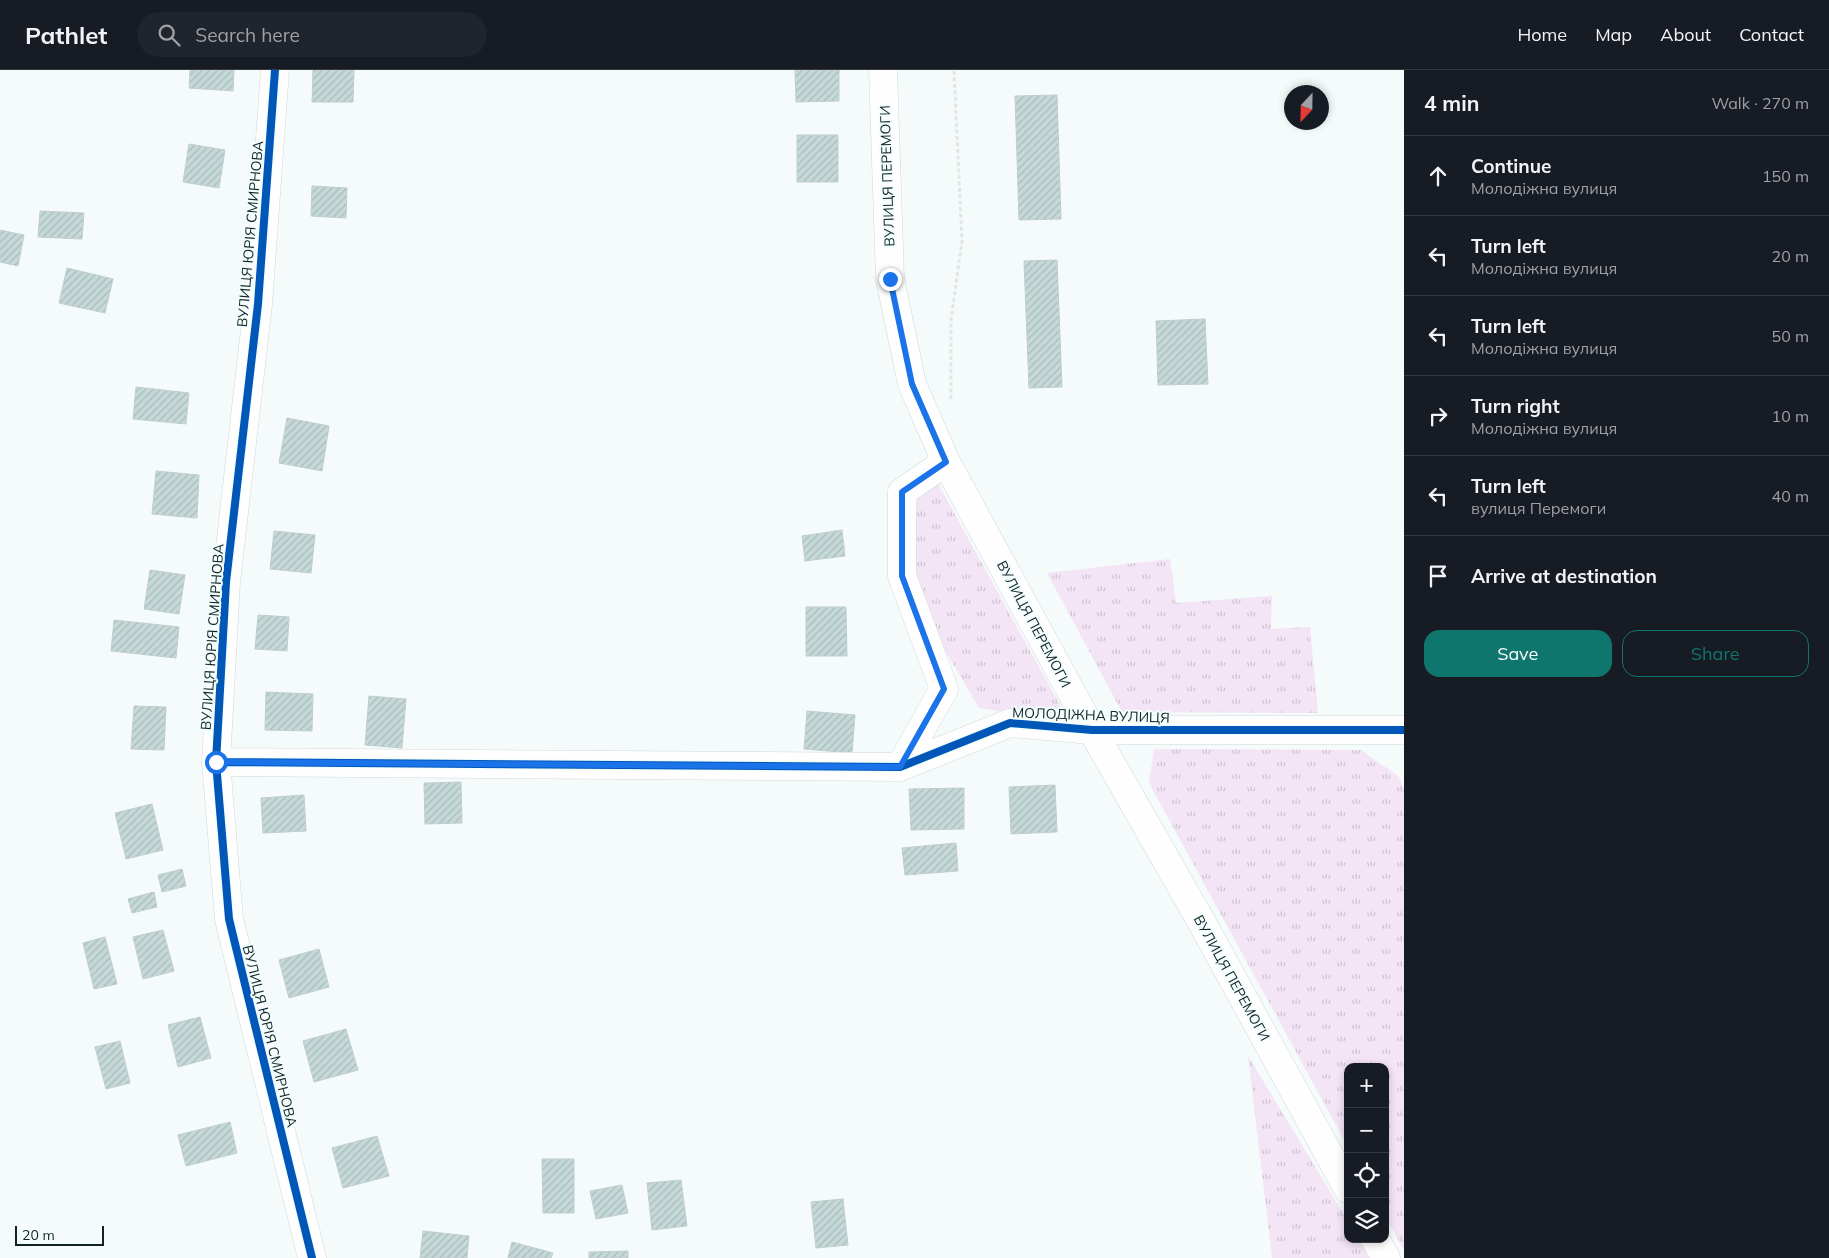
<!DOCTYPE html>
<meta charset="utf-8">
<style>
body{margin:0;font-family:Mulish,sans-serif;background:#20242c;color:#f1f3f6}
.controls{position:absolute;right:15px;bottom:15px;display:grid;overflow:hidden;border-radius:10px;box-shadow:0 2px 8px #0003}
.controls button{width:45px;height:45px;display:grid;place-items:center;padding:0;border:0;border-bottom:1px solid #363941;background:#171b24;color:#f1f3f6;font:25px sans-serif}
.compass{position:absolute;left:1284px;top:15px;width:45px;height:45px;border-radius:50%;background:#171b24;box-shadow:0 2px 8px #0003;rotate:202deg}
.scale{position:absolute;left:15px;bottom:12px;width:89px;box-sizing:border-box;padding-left:5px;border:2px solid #112425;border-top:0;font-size:14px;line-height:18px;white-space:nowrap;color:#112425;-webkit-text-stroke:4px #f3fdfd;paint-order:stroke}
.stop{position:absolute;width:15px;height:15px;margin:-11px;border:4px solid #1a73e8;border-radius:50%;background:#fff}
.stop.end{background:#1a73e8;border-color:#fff;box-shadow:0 1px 5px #0008}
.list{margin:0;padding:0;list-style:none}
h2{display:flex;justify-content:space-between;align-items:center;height:65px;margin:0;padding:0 20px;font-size:21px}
h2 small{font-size:16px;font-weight:400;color:#9ea1a6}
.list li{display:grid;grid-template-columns:32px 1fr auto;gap:15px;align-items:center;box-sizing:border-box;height:80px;padding:0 20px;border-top:1px solid #363941}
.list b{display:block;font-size:19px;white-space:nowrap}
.list p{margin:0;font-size:16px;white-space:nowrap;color:#9ea1a6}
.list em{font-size:16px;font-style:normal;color:#9ea1a6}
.actions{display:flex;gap:10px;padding:15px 20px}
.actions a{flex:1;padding:11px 0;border:1px solid #0f766e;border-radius:15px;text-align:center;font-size:18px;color:#0f766e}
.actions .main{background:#0f766e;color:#fff}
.icon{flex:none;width:28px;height:28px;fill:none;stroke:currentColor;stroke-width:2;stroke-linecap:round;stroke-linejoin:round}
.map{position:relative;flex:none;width:1404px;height:1188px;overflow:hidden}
header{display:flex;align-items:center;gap:30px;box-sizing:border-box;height:70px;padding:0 25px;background:#171b24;border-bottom:1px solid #363941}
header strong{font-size:24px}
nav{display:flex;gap:28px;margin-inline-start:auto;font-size:18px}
.search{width:350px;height:45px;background:#20242c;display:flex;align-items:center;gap:12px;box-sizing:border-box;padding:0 18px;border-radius:28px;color:#9ea1a6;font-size:19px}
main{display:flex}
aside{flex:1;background:#171b24}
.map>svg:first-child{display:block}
.grass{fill:url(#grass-tufts)}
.building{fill:url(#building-hatch);stroke:#c1cdcd}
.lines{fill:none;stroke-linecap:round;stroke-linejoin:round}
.minor-casing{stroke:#ced9da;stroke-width:29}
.primary-casing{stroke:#ced9da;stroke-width:29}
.path{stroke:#e4e6e6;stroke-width:3;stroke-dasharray:4 2.5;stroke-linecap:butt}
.minor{stroke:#fefefe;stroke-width:28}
.primary{stroke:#fefefe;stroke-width:28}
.cycleway-casing{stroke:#f3fdfd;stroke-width:11}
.cycleway{stroke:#0057b8;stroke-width:8}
.route{stroke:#1a73e8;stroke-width:6}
.labels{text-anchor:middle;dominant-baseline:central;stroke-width:4;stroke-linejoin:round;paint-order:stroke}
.street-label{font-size:14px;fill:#112425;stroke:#f3fdfd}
</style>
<header>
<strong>Pathlet</strong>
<div class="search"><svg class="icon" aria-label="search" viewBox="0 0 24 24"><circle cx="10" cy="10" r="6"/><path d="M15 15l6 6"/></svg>Search here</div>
<nav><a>Home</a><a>Map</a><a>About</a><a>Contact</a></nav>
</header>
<main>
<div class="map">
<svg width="1404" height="1188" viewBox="0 0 1404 1188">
<defs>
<pattern id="grass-tufts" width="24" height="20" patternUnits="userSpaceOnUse" patternTransform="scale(1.25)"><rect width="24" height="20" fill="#f3e4f6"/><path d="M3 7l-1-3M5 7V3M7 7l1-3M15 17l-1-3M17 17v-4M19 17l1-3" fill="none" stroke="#cfc3d3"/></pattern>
<pattern id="building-hatch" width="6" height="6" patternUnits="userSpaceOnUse" patternTransform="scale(1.25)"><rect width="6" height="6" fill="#c6d9d9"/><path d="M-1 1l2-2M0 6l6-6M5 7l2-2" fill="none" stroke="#a9baba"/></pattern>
</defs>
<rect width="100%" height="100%" fill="#f5fbfb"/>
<path class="grass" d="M 936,410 L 1061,637 L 1038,647 L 979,638 L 934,562 L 914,510 L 913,461 L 918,426 Z
M 1170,489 L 1176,533 L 1272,526 L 1271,559 L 1310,557 L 1318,643 L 1122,642 L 1047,503 Z
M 1154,679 L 1361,680 L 1398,706 L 1404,719 L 1404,1180 L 1385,1146 L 1385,997 L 1348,997 L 1348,1077 L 1149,713 Z
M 1248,986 L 1348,1151 L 1348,1169 L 1359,1169 L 1369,1188 L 1272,1188 Z"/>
<path class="building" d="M 190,0 L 234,0 L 233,21 L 189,18 Z
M 313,0 L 354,0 L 353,32 L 312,32 Z
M 795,0 L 839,0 L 839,31 L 796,32 Z
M 1057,25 L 1061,149 L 1019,150 L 1015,26 Z
M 797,65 L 838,65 L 838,112 L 797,112 Z
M 189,74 L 225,80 L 219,118 L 183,112 Z
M 312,116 L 347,118 L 346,148 L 311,146 Z
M 40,141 L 84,143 L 82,169 L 38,167 Z
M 0,160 L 24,165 L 18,196 L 0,192 Z
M 1057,190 L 1062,317 L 1029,318 L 1024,191 Z
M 67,198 L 113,209 L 105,243 L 59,233 Z
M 1205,249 L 1208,314 L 1158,315 L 1156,251 Z
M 136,317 L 189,323 L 186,354 L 133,349 Z
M 287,348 L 329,356 L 322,401 L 279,393 Z
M 156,401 L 199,405 L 197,448 L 152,444 Z
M 842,460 L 845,486 L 805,491 L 802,466 Z
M 274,461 L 315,465 L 311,503 L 270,499 Z
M 150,500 L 185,505 L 179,544 L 144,539 Z
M 806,537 L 846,537 L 847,586 L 806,586 Z
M 258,545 L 289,547 L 287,581 L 255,579 Z
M 114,550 L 179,557 L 176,588 L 111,581 Z
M 266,622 L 313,624 L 312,661 L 265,660 Z
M 369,626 L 406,629 L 402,678 L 365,675 Z
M 134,636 L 166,637 L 164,680 L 131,679 Z
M 807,641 L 855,645 L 852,683 L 804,679 Z
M 461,712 L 462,753 L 425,754 L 424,713 Z
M 1055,715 L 1057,762 L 1011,764 L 1009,717 Z
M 964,718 L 964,759 L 911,760 L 909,719 Z
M 304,725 L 306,761 L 263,763 L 261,728 Z
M 152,734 L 163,780 L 126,789 L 115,743 Z
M 956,773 L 958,801 L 905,805 L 902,778 Z
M 182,799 L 186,816 L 162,822 L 158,805 Z
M 154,822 L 157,837 L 132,843 L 128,829 Z
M 163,860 L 174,901 L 143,909 L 133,867 Z
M 105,867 L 117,914 L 94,919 L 83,873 Z
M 319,879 L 329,917 L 289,928 L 279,890 Z
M 200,947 L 211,988 L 178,997 L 168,955 Z
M 346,959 L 358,1000 L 314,1012 L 303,971 Z
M 120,971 L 130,1013 L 106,1019 L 95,977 Z
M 230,1052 L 237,1083 L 186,1096 L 178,1065 Z
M 377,1066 L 389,1106 L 343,1118 L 332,1078 Z
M 542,1089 L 574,1089 L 574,1143 L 543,1143 Z
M 681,1110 L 687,1156 L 652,1160 L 647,1113 Z
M 622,1115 L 628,1143 L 596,1149 L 590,1121 Z
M 843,1129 L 848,1175 L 816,1178 L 811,1132 Z
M 423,1161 L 469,1166 L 467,1188 L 420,1188 Z
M 512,1172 L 553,1183 L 551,1188 L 508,1188 Z
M 628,1181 L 628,1188 L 589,1188 L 589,1182 Z"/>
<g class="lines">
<g class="minor-casing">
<path id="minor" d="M 275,0 L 258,234 L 226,512 L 216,692 L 229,849 L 312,1188
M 216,692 L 900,697 L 1010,653 L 1092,660 L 1404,660
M 900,697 L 944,619 L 902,506 L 902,422 L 946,392"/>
</g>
<g class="primary-casing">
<path id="primary" d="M 883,0 L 890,209 L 912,314 L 946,392 L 1092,660 L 1201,851 L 1348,1119
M 1375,1169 L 1386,1188"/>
</g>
<path class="path" d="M 951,329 L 951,250 L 962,171 L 954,0"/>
<use href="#minor" class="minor"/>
<use href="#primary" class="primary"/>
<g class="cycleway-casing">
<path id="cycleway" d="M 275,0 L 258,234 L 226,512 L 216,692 L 229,849 L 312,1188
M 216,692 L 900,697 L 1010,653 L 1092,660 L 1404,660"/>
</g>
<use href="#cycleway" class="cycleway"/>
</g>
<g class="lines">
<path class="route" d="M 216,692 L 900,697 L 944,619 L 902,506 L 902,422 L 946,392 L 912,314 L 890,209"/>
</g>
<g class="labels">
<g class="street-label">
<text transform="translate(887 106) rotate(-92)">ВУЛИЦЯ ПЕРЕМОГИ</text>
<text transform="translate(250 164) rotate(-85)">ВУЛИЦЯ ЮРІЯ СМИРНОВА</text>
<text transform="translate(1034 554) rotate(62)">ВУЛИЦЯ ПЕРЕМОГИ</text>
<text transform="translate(212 567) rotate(-86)">ВУЛИЦЯ ЮРІЯ СМИРНОВА</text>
<text transform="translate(1091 645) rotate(2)">МОЛОДІЖНА ВУЛИЦЯ</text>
<text transform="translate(1232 908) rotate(61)">ВУЛИЦЯ ПЕРЕМОГИ</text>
<text transform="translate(270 966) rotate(76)">ВУЛИЦЯ ЮРІЯ СМИРНОВА</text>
</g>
</g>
</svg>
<div class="controls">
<button>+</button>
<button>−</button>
<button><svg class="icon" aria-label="locate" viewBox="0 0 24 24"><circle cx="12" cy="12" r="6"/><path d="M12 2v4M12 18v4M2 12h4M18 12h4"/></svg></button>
<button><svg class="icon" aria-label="layers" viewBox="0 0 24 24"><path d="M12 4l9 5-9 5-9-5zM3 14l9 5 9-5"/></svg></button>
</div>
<svg class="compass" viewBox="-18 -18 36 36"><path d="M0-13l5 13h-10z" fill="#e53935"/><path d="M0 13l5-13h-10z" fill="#9ea1a6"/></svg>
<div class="scale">20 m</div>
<div class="stop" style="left:216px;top:692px"></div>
<div class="stop end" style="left:890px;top:209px"></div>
</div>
<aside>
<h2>4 min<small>Walk · 270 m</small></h2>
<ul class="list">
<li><svg class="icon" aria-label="ahead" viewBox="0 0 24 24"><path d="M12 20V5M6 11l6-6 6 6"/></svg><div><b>Continue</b><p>Молодіжна вулиця</p></div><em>150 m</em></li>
<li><svg class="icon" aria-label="left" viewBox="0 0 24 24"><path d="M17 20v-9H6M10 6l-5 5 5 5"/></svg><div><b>Turn left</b><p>Молодіжна вулиця</p></div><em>20 m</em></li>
<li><svg class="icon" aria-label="left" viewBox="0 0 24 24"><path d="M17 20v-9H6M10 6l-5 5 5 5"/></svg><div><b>Turn left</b><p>Молодіжна вулиця</p></div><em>50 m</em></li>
<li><svg class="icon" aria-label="right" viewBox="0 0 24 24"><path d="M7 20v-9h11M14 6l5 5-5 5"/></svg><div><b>Turn right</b><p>Молодіжна вулиця</p></div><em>10 m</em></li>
<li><svg class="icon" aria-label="left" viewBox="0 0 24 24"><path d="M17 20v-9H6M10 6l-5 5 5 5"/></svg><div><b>Turn left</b><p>вулиця Перемоги</p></div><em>40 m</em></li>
<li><svg class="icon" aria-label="arrive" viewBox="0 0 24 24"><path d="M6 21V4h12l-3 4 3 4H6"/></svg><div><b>Arrive at destination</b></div></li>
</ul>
<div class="actions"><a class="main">Save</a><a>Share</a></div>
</aside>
</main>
